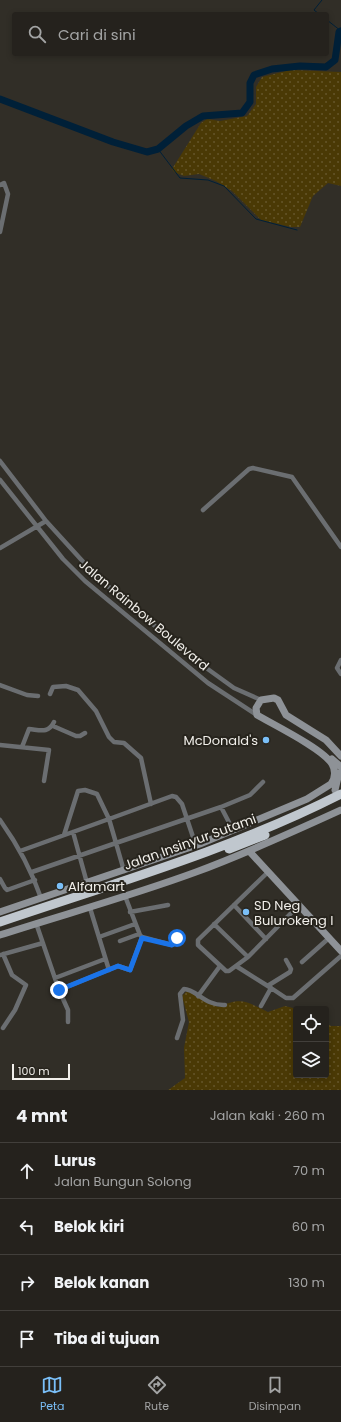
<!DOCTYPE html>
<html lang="id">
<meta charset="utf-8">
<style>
body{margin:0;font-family:Poppins,sans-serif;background:#312f2a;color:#f1f3f6}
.controls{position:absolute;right:12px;bottom:12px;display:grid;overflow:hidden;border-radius:4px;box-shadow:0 2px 6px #0003}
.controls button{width:36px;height:36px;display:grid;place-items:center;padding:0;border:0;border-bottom:1px solid #423f3b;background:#25221d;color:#f1f3f6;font:20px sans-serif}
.scale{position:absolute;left:12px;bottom:10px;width:58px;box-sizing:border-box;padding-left:4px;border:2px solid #f1efea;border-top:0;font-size:11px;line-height:14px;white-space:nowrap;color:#f1efea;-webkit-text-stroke:3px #27241d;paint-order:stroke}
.stop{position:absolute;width:12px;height:12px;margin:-9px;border:3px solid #1a73e8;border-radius:50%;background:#fff}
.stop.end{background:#1a73e8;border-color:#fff;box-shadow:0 1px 4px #0008}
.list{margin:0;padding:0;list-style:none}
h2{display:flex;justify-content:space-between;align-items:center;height:52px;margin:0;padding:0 16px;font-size:17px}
h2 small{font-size:13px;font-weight:400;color:#a3a4a4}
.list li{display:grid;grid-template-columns:26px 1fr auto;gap:12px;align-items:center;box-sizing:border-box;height:56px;padding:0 16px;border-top:1px solid #423f3b}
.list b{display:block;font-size:15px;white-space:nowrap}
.list p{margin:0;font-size:13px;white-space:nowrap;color:#a3a4a4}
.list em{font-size:13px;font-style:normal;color:#a3a4a4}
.icon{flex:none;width:22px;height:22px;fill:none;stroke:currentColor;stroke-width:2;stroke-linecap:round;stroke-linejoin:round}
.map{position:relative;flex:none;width:341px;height:1090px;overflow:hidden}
.search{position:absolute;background:#25221d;box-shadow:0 2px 6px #0003;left:12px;right:12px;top:12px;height:44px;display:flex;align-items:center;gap:10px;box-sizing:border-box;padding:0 14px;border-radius:4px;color:#a3a4a4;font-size:15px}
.sheet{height:276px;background:#25221d}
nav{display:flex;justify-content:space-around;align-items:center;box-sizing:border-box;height:56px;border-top:1px solid #423f3b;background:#25221d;font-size:11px;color:#a3a4a4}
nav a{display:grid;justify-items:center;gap:2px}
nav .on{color:#7abff8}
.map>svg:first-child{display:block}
.grass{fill:url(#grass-dots)}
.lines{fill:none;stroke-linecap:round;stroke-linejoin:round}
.stream{stroke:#002038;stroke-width:1}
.river{stroke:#002038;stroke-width:7}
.street{stroke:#6b6e71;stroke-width:4.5}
.secondary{stroke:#8e9297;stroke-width:7}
.highway{stroke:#c0c7ce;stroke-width:9}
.route{stroke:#1a73e8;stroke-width:5}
.poi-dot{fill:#7abff8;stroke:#27241d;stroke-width:1.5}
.labels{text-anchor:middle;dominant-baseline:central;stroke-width:4;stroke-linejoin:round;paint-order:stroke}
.street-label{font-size:13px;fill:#f1efea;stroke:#27241d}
.poi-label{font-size:13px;fill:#f1efea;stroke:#27241d;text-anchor:start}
</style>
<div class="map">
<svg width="341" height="1090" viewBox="0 0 341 1090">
<defs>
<pattern id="grass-dots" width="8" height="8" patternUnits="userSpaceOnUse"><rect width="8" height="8" fill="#4a3905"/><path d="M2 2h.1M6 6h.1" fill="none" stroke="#65562a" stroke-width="1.8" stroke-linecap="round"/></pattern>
</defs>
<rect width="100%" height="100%" fill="#312e27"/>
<path class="grass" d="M 290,70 L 341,72 L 341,186 L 328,183 L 313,196 L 300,227 L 291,227 L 261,220 L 232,191 L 216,181 L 199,174 L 184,176 L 174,172 L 172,169 L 201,123 L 207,119 L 220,121 L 247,116 L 256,104 L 256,87 L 262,77 Z
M 188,990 L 218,1007 C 242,997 245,1001 268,1012 L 285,1006 L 297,1009 L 296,1009 L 296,1075 L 326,1075 L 326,1023 L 331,1026 L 341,1026 L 341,1090 L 168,1090 L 185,1078 L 184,1048 L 189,1022 L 182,996 Z"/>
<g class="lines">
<path class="stream" d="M 319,14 L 314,10 L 322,0
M 327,20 L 341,31
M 158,149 L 180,178 L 208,180 L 224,186 L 256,219 L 297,230"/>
<path class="river" d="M 0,99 L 113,142 L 147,152 L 158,149 L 186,126 L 203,116 L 242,113 L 250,102 L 250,83 L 254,75 L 272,69 L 300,66 L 326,67 L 335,60 L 339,32 L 341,31"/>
<path class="street" d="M 0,185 L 4,183 L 8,194 L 0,232
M 0,461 L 46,521 L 97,577 L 198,662 L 234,688 L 261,700
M 0,480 L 63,559 L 85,581 L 208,683 L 257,715
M 203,510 L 249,469 L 253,468 L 292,477 L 341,547
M 0,548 L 46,521
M 341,660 L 337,668 L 341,674
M 0,685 L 27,695 L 38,696
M 50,694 L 53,687 L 66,686 L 78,690 L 96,711 L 109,737 L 114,742 L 124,743 L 141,758 L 151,804
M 53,726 L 76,736 L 80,736 L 85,733
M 0,745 L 49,750 L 44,781
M 22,747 L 29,729 C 40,730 48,734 54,722
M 221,807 L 233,830
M 0,820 C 18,845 31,869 41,898
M 73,832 L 87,883
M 20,851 L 109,819 L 97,794 L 85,790 L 78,791 L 64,835
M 124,871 L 116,843 L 221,807 L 250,795 L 263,782
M 32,872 L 116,843 L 109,819 L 172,796 L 176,797 L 182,804 L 196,846
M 267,873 L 198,940 L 198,945 L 226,971 L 229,971 L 248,957 L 298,906
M 0,879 L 5,888 L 7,890 L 35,880
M 125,896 L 140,935 L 142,937 L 172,945 L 175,943 L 177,937
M 234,905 L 266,939
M 90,908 L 109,970
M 130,912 L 168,905
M 36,923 L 59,990
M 214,924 L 248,957
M 99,937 L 135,924
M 120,941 L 139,934
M 3,954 L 12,975 L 26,985 L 15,1010 L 3,1028
M 0,955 L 43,943
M 302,962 L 329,938
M 236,966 L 271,988
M 55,978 L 105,959
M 269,985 L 290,972 L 291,969 L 286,960
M 198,996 L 220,966
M 261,1006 L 271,988 L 286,998 L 293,998 L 341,956
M 68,1022 L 68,1010 L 59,990 L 118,966 L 130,970 L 142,937
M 177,1038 L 183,1020 L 180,994 L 184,989 C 196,989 205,1006 225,1005"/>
<path class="secondary" d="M 332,759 L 341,767
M 335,790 L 339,773
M 249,851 L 341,951
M 0,912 L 200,844 L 307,799 L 331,784 C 335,778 336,771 332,764 C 323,749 274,725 257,715 L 256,708 L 261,700 L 274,698 L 278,700 L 286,715 L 326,740 L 341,756
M 0,935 C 65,914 131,896 196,872 C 245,854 293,832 341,810"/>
<path class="highway" d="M 229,849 L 265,835
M 0,922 C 115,883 233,849 341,794"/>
</g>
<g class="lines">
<path class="route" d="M 59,990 L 118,966 L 130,970 L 142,938 L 172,945 L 175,943 L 177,938"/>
</g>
<g class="poi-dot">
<circle cx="266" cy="740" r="4"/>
<circle cx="60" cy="886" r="4"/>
<circle cx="246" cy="912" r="4"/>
</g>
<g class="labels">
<g class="street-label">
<text transform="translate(144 615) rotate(40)">Jalan Rainbow Boulevard</text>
<text transform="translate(190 842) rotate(-20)">Jalan Insinyur Sutami</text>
</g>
<g class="poi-label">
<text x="258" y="740" text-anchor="end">McDonald's</text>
<text x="68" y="886">Alfamart</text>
<text x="254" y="905">SD Neg<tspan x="254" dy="15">Bulurokeng I</tspan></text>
</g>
</g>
</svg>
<div class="controls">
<button><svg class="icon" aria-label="locate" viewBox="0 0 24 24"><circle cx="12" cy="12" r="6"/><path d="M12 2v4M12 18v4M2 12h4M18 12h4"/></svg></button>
<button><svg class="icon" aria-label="layers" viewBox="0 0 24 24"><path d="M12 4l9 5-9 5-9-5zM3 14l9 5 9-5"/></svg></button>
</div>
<div class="scale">100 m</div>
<div class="stop" style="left:177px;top:938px"></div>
<div class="stop end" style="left:59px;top:990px"></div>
<div class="search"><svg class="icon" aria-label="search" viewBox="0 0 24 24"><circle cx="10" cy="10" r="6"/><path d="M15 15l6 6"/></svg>Cari di sini</div>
</div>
<section class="sheet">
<h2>4 mnt<small>Jalan kaki · 260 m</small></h2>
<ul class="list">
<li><svg class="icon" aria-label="ahead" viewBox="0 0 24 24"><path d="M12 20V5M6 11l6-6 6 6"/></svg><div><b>Lurus</b><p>Jalan Bungun Solong</p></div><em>70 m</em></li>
<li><svg class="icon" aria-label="left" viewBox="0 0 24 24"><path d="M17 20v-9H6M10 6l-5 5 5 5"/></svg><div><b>Belok kiri</b></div><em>60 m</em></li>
<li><svg class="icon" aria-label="right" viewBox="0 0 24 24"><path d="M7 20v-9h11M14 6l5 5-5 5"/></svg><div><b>Belok kanan</b></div><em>130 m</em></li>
<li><svg class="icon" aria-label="arrive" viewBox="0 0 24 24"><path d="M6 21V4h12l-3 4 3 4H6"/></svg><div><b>Tiba di tujuan</b></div></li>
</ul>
</section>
<nav>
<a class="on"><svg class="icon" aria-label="map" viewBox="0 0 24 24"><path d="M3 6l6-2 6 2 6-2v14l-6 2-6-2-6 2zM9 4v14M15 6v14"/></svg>Peta</a>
<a><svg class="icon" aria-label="directions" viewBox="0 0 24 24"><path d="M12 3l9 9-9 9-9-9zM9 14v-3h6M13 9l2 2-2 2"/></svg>Rute</a>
<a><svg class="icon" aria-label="saved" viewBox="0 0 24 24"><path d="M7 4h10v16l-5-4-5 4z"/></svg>Disimpan</a>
</nav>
